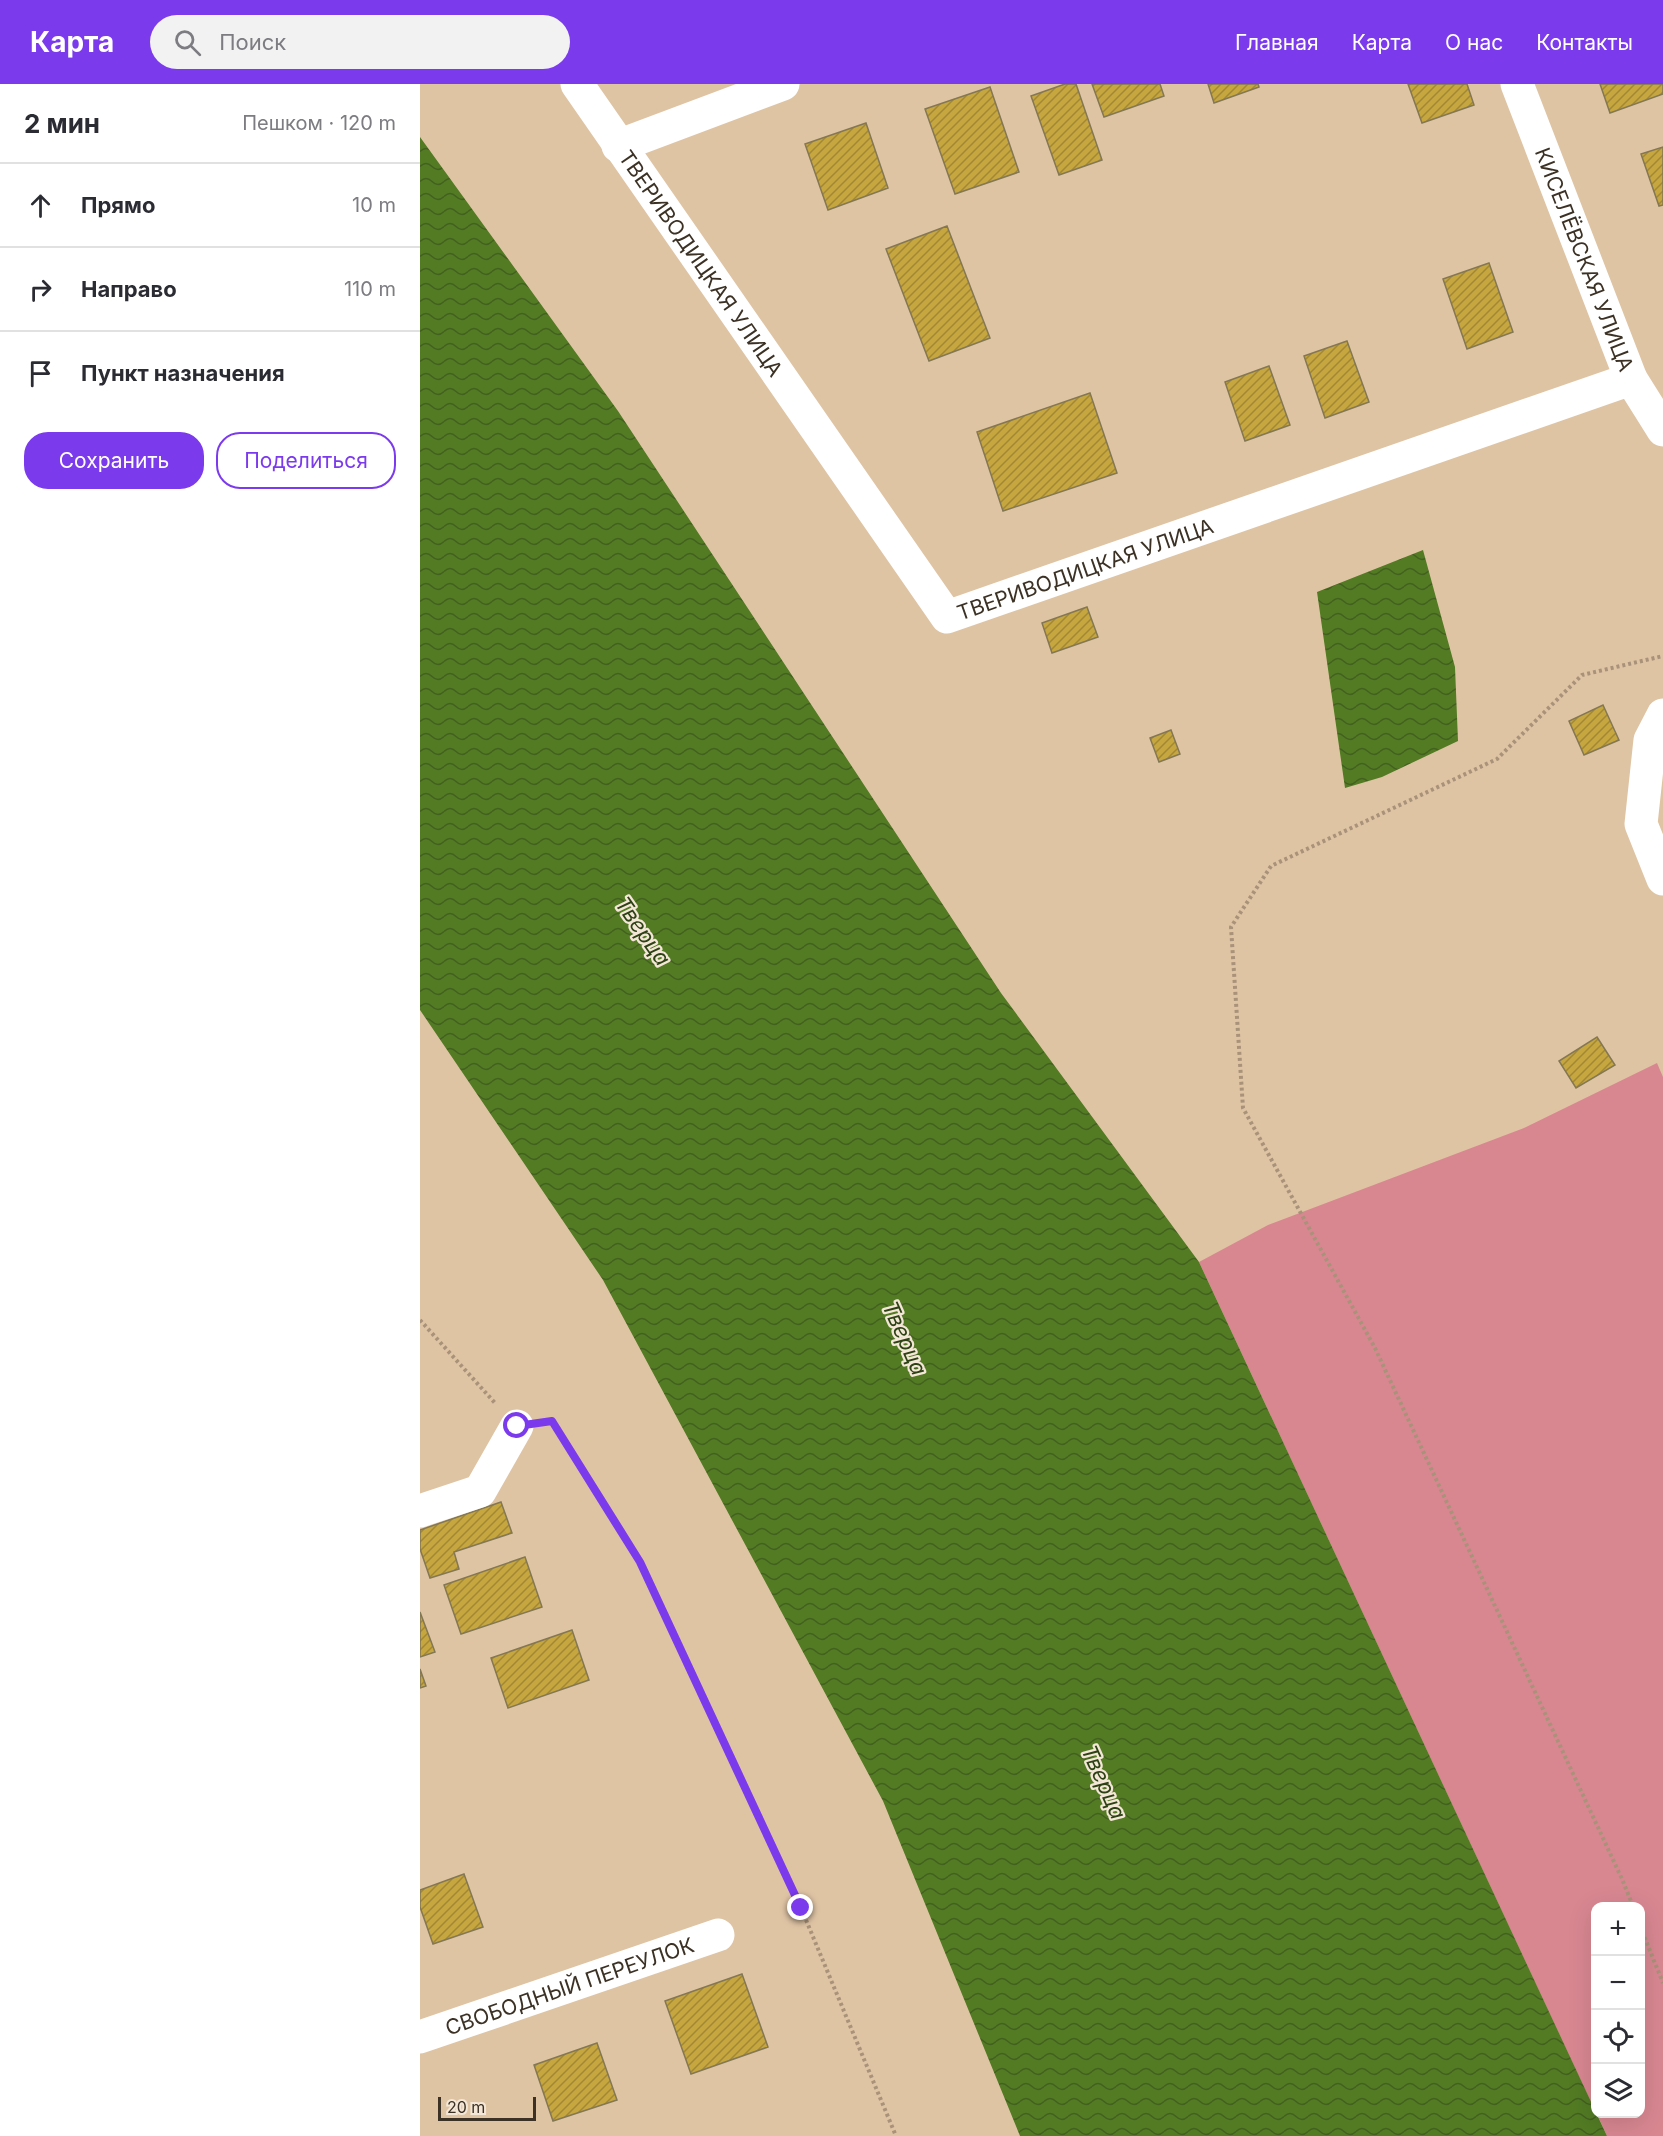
<!DOCTYPE html>
<html lang="ru">
<meta charset="utf-8">
<style>
body{margin:0;font-family:Inter,sans-serif;background:#f2f2f3;color:#2b2b33}
.controls{position:absolute;right:18px;bottom:18px;display:grid;overflow:hidden;border-radius:12px;box-shadow:0 6px 24px #0002}
.controls button{width:54px;height:54px;display:grid;place-items:center;padding:0;border:0;border-bottom:2px solid #e1e1e2;background:#fff;color:#2b2b33;font:30px sans-serif}
.scale{position:absolute;left:18px;bottom:15px;width:98px;box-sizing:border-box;padding-left:6px;border:3px solid #3b3124;border-top:0;font-size:16px;line-height:21px;white-space:nowrap;color:#3b3124;-webkit-text-stroke:4px #f5e7d7;paint-order:stroke}
.stop{position:absolute;width:18px;height:18px;margin:-14px;border:4px solid #7c3aed;border-radius:50%;background:#fff}
.stop.end{background:#7c3aed;border-color:#fff;box-shadow:0 2px 6px #0008}
.list{margin:0;padding:0;list-style:none}
h2{display:flex;justify-content:space-between;align-items:center;height:78px;margin:0;padding:0 24px;font-size:26px}
h2 small{font-size:20px;font-weight:400;color:#7c7c81}
.list li{display:grid;grid-template-columns:39px 1fr auto;gap:18px;align-items:center;box-sizing:border-box;height:84px;padding:0 24px;border-top:2px solid #e1e1e2}
.list b{display:block;font-size:22px;white-space:nowrap}
.list em{font-size:20px;font-style:normal;color:#7c7c81}
.actions{display:flex;gap:12px;padding:18px 24px}
.actions a{flex:1;padding:14px 0;border:2px solid #7c3aed;border-radius:24px;text-align:center;font-size:21px;color:#7c3aed}
.actions .main{background:#7c3aed;color:#fff}
.icon{flex:none;width:33px;height:33px;fill:none;stroke:currentColor;stroke-width:2;stroke-linecap:round;stroke-linejoin:round}
.map{position:relative;flex:none;width:1243px;height:2052px;overflow:hidden}
header{display:flex;align-items:center;gap:36px;box-sizing:border-box;height:84px;padding:0 30px;background:#7c3aed;color:#fff}
header strong{font-size:28px}
nav{display:flex;gap:33px;margin-inline-start:auto;font-size:21px}
.search{width:420px;height:54px;background:#f2f2f3;display:flex;align-items:center;gap:15px;box-sizing:border-box;padding:0 21px;border-radius:33px;color:#7c7c81;font-size:22px}
main{display:flex}
aside{flex:1;background:#fff}
.map>svg:first-child{display:block}
.grass{fill:#d88791}
.water{fill:url(#water-waves)}
.building{fill:url(#building-hatch);stroke:#837754;stroke-width:1.5}
.lines{fill:none;stroke-linecap:round;stroke-linejoin:round}
.path{stroke:#a89279;stroke-width:4;stroke-dasharray:3 3;stroke-linecap:butt}
.street{stroke:#fff;stroke-width:33}
.route{stroke:#7c3aed;stroke-width:8}
.labels{text-anchor:middle;dominant-baseline:central;stroke-width:4.5;stroke-linejoin:round;paint-order:stroke}
.street-label{font-size:21px;fill:#3b3124;stroke:#f5e7d7}
.water-label{font-size:22px;font-style:italic;fill:#2c4215;stroke:#f5e7d7}
</style>
<header>
<strong>Карта</strong>
<div class="search"><svg class="icon" aria-label="search" viewBox="0 0 24 24"><circle cx="10" cy="10" r="6"/><path d="M15 15l6 6"/></svg>Поиск</div>
<nav><a>Главная</a><a>Карта</a><a>О нас</a><a>Контакты</a></nav>
</header>
<main>
<aside>
<h2>2 мин<small>Пешком · 120 m</small></h2>
<ul class="list">
<li><svg class="icon" aria-label="ahead" viewBox="0 0 24 24"><path d="M12 20V5M6 11l6-6 6 6"/></svg><div><b>Прямо</b></div><em>10 m</em></li>
<li><svg class="icon" aria-label="right" viewBox="0 0 24 24"><path d="M7 20v-9h11M14 6l5 5-5 5"/></svg><div><b>Направо</b></div><em>110 m</em></li>
<li><svg class="icon" aria-label="arrive" viewBox="0 0 24 24"><path d="M6 21V4h12l-3 4 3 4H6"/></svg><div><b>Пункт назначения</b></div></li>
</ul>
<div class="actions"><a class="main">Сохранить</a><a>Поделиться</a></div>
</aside>
<div class="map">
<svg width="1243" height="2052" viewBox="0 0 1243 2052">
<defs>
<pattern id="water-waves" width="16" height="10" patternUnits="userSpaceOnUse" patternTransform="scale(1.5)"><rect width="16" height="10" fill="#527b24"/><path d="M0 5q4-4 8 0t8 0" fill="none" stroke="#42601e"/></pattern>
<pattern id="building-hatch" width="6" height="6" patternUnits="userSpaceOnUse" patternTransform="scale(1.5)"><rect width="6" height="6" fill="#c6a63f"/><path d="M-1 1l2-2M0 6l6-6M5 7l2-2" fill="none" stroke="#a28835"/></pattern>
</defs>
<rect width="100%" height="100%" fill="#dfc4a4"/>
<path class="grass" d="M 1237,979 L 1243,993 L 1243,2052 L 1187,2052 L 1177,2030 L 1220,2030 L 1220,1822 L 1176,1822 L 1175,2027 L 779,1178 L 848,1141 L 1104,1044 Z"/>
<path class="water" d="M 0,53 L 198,327 L 581,909 L 779,1178 L 1187,2052 L 600,2052 L 463,1717 L 183,1196 L 0,926 Z
M 1003,466 L 1035,583 L 1038,657 L 962,693 L 925,704 L 897,508 Z"/>
<path class="building" d="M 645,0 L 656,0 L 682,76 L 639,91 L 611,12 Z
M 672,0 L 740,0 L 744,12 L 684,33 Z
M 788,0 L 838,0 L 839,3 L 794,19 Z
M 988,0 L 1047,0 L 1054,21 L 1002,39 Z
M 1180,0 L 1243,0 L 1243,10 L 1190,29 Z
M 570,3 L 599,88 L 535,110 L 505,25 Z
M 446,39 L 468,104 L 408,126 L 385,60 Z
M 1243,63 L 1243,121 L 1239,122 L 1221,70 Z
M 527,142 L 570,254 L 509,277 L 466,165 Z
M 1069,179 L 1093,248 L 1047,265 L 1023,195 Z
M 927,257 L 949,318 L 905,334 L 884,272 Z
M 849,282 L 870,341 L 825,357 L 805,298 Z
M 670,309 L 697,389 L 583,427 L 557,348 Z
M 667,523 L 678,553 L 632,569 L 622,539 Z
M 1183,621 L 1199,656 L 1164,671 L 1149,637 Z
M 751,646 L 760,670 L 739,678 L 730,654 Z
M 1177,953 L 1195,981 L 1156,1004 L 1139,977 Z
M 81,1418 L 92,1449 L 34,1468 L 39,1485 L 10,1494 L 0,1465 L 0,1446 Z
M 105,1473 L 122,1523 L 41,1550 L 24,1501 Z
M 0,1528 L 15,1568 L 0,1573 Z
M 152,1546 L 169,1596 L 88,1624 L 71,1574 Z
M 0,1585 L 6,1602 L 0,1604 Z
M 44,1790 L 63,1843 L 13,1860 L 0,1823 L 0,1806 Z
M 322,1890 L 348,1963 L 271,1990 L 245,1917 Z
M 177,1959 L 197,2016 L 133,2037 L 114,1981 Z"/>
<g class="lines">
<path class="path" d="M 0,1236 L 75,1319
M 129,1338 L 132,1337 L 220,1478 L 381,1824 L 476,2052
M 1213,1822 L 1202,1795 L 955,1264 L 823,1024 L 811,843 L 851,782 L 1077,675 L 1162,591 L 1243,572
M 1220,1842 L 1243,1899"/>
<g class="street">
<path id="s1" d="M 157,0 L 527,533 L 1211,295"/>
<path id="s2" d="M 1097,0 L 1211,295 L 1243,346"/>
<path d="M 198,62 L 363,0"/>
<path d="M 1243,631 L 1230,656 L 1221,740 L 1243,795"/>
<path d="M 0,1427 L 60,1407 L 97,1342"/>
<path id="s3" d="M 0,1953 L 298,1851"/>
</g>
</g>
<g class="lines">
<path class="route" d="M 97,1342 L 132,1337 L 220,1478 L 381,1824"/>
</g>
<g class="labels">
<g class="street-label">
<text stroke="none"><textPath href="#s2" startOffset="188">КИСЕЛЁВСКАЯ УЛИЦА</textPath></text>
<text stroke="none"><textPath href="#s1" startOffset="218">ТВЕРИВОДИЦКАЯ УЛИЦА</textPath></text>
<text stroke="none"><textPath href="#s1" startOffset="795">ТВЕРИВОДИЦКАЯ УЛИЦА</textPath></text>
<text stroke="none"><textPath href="#s3" startOffset="158">СВОБОДНЫЙ ПЕРЕУЛОК</textPath></text>
</g>
<g class="water-label">
<text transform="translate(223 847) rotate(55)">Тверца</text>
<text transform="translate(485 1254) rotate(66)">Тверца</text>
<text transform="translate(684 1698) rotate(66)">Тверца</text>
</g>
</g>
</svg>
<div class="controls">
<button>+</button>
<button>−</button>
<button><svg class="icon" aria-label="locate" viewBox="0 0 24 24"><circle cx="12" cy="12" r="6"/><path d="M12 2v4M12 18v4M2 12h4M18 12h4"/></svg></button>
<button><svg class="icon" aria-label="layers" viewBox="0 0 24 24"><path d="M12 4l9 5-9 5-9-5zM3 14l9 5 9-5"/></svg></button>
</div>
<div class="scale">20 m</div>
<div class="stop" style="left:97px;top:1342px"></div>
<div class="stop end" style="left:381px;top:1824px"></div>
</div>
</main>
